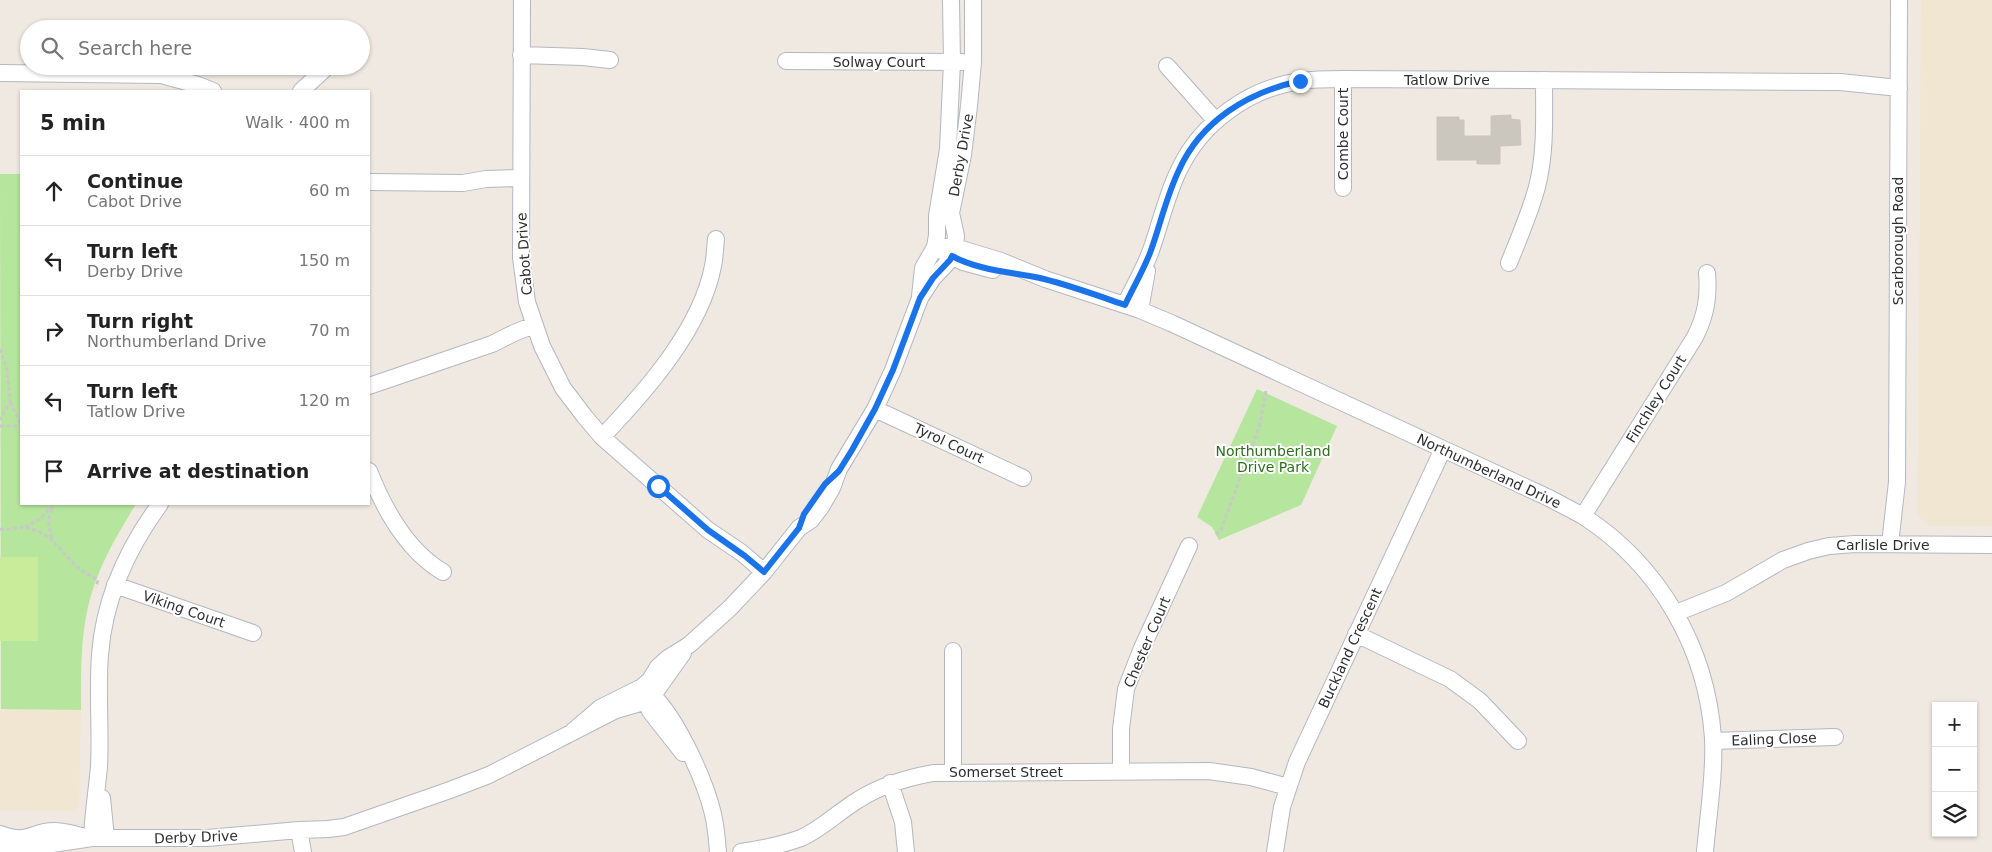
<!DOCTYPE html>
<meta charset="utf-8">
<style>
body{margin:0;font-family:"DejaVu Sans",sans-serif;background:#f2f2f2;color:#222}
.controls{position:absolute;right:15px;bottom:15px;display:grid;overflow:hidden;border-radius:0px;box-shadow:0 1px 4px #0004}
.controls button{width:45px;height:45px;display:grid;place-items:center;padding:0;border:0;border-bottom:1px solid #e0e0e0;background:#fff;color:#222;font:25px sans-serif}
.stop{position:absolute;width:15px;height:15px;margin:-11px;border:4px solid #1a73e8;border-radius:50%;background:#fff}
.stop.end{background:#1a73e8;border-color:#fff;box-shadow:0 1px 5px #0008}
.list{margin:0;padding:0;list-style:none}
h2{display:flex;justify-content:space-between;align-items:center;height:65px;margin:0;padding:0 20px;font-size:21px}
h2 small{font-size:16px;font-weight:400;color:#767676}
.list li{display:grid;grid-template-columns:32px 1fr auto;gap:15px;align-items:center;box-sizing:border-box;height:70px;padding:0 20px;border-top:1px solid #e0e0e0}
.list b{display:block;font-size:19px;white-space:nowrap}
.list p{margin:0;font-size:16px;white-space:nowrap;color:#767676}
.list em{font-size:16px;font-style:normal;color:#767676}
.icon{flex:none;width:28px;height:28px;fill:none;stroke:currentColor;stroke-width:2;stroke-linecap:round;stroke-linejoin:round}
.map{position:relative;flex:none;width:1992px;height:852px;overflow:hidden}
.search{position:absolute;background:#fff;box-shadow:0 1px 4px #0004;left:20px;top:20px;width:350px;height:55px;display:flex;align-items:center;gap:12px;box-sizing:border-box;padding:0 18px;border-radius:28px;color:#767676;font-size:19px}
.panel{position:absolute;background:#fff;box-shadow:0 1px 4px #0004;left:20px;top:90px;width:350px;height:415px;border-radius:0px}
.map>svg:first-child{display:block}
.education{fill:#f0e6d1}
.green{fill:#b6e59e}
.pitch{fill:#c9ec9a}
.building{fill:#cbc7bf;stroke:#cbc5ba}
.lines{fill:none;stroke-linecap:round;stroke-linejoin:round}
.street-casing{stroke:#b4b7c1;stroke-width:18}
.path{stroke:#c9c9c9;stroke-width:3;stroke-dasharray:4 2.5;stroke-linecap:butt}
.street{stroke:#fff;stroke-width:16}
.route{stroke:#1a73e8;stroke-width:6}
.labels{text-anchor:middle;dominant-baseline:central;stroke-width:4;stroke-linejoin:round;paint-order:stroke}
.street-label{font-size:14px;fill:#2e2e2e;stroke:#fff}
.park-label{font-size:14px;fill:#2c6e1b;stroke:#fff}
</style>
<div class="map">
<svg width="1992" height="852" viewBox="0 0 1992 852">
<rect width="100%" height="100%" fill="#efe9e1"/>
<path class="education" d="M 1921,0 L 1992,0 L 1992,526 L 1929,526 L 1918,515 Z
M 0,709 L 81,710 L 79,805 L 73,811 L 0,810 Z"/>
<path class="green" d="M 0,174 L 21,174 L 21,504 L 136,504 C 119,532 102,560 92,592 C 80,630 81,671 81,710 L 1,709 L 1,721 Z
M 1257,389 L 1337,426 L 1301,505 L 1219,540 L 1212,527 L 1197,517 Z"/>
<path class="pitch" d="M 0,557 L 38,557 L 38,641 L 0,641 Z"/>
<path class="building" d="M 1511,115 L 1511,119 L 1520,120 L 1521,145 L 1500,146 L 1500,164 L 1477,164 L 1477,160 L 1437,160 L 1437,117 L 1459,117 L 1459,120 L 1464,120 L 1464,136 L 1491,136 L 1491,116 Z"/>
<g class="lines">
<g class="street-casing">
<path id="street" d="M 522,0 L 521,258 L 527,302 L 542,346 L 563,388 L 585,417 L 602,437 L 708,530 L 742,553 L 764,572
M 521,55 L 583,57 L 610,60
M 786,61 L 962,62
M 1167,66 L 1216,121
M 0,73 L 161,75 L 198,85 L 213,91
M 301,91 L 328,66
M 369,182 L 463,183 L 486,179 L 521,178
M 1343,188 L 1343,79
M 935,247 L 955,247 L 1001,261 L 1045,279 L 1140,310 L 1171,323 L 1549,498 C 1560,504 1572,510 1583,516 C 1659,565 1707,648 1713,738 C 1715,774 1708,816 1705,852
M 942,251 L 963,262 L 993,270
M 1509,263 C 1519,238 1530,213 1537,187 C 1546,152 1544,116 1544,80
M 920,296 L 923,268 L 935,247 L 937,235 L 937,216 L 948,149 L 952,62 L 951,0
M 1125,305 C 1133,288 1143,271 1150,253 C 1160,226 1166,196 1179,170 C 1201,123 1249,88 1301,81 C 1315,79 1329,79 1343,79 L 1840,82 L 1899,88
M 1140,310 L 1147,271
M 369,386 L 492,344 L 514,333 L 534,325
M 875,409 L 1023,478
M 602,437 C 646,391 701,329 713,266 C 715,257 715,248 716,239
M 369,471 C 384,509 407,551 443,572
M 1583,516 L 1695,337 C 1706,315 1709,297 1707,273
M 1890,544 L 1897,482 L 1899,0
M 115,585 L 253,633
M 1676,613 L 1726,593 L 1783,560 L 1808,551 L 1829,546 L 1855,544 L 1992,545
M 1356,634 L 1450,679 L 1480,701 L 1518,741
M 953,651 L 953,772
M 645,689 C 673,708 705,780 713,814 C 716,826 717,839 718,852
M 643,690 L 650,711 L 683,753
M 573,731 L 600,708 L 642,687 L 650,680 L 658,667 L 668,658 L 689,645 L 730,608 L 764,572 L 799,528 L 811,520 L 821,507 L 832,488 L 839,469 L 875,409 L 893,370 L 920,298 L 933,278 L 950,260 L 955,247 L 956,236 L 951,213 L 963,155 L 969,106 L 973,62 L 973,0
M 1713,741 L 1835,737
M 1121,771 L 1121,729 L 1126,689 L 1142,648 L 1189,546
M 890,783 L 903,822 L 906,852
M 102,798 L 106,838
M 299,830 L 303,852
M 0,834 C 29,845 31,831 54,831 C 64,831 73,834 82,836
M 92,838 C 93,814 97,790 99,766 C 101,729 97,692 100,655 C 104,599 127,549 160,504
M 0,848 L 12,852
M 22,852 L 40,846 L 92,838 L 207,838 L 299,830 L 328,829 L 344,827 L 450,790 L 489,775 L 616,710 L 640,703 L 656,691 L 683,653
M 741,852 C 761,849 782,845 801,838 C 822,829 838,812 858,800 C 881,785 906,778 933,773 L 1209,771 L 1251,777 L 1288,787
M 1275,852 L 1282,807 L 1297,762 L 1443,449"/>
</g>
<path class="path" d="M 0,349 L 7,370 L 10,401 L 0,420
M 10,402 L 21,424
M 0,426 L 16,426 L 21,428
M 52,509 L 48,521 L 52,540
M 25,527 L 40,519 L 54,504
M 0,529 C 9,531 19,526 27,528 C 49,532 58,547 72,562 C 80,570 89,575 98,580 L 96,587
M 1216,535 L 1221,530 L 1260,425 L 1266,391"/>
<use href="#street" class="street"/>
</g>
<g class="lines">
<path class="route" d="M 658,486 L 708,530 L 745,556 L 764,572 L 799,528 L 804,514 L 825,484 L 839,471 L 852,450 L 875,409 L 893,370 L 920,298 L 933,278 L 950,260 L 952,256 C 980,271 1013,272 1044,279 C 1072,286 1099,296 1125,305 C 1133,288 1143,271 1150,253 C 1160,226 1166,197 1179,170 C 1201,121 1248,92 1300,81"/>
</g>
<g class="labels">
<g class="street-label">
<text x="879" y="62">Solway Court</text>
<text x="1447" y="80">Tatlow Drive</text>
<text transform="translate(1343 134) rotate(-90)">Combe Court</text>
<text transform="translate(961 155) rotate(-80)">Derby Drive</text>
<text transform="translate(1898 241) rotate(-90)">Scarborough Road</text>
<text transform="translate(524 254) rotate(-94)">Cabot Drive</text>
<text transform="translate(1656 399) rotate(-58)">Finchley Court</text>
<text transform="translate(949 443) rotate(25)">Tyrol Court</text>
<text transform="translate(1489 471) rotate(25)">Northumberland Drive</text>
<text x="1883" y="545">Carlisle Drive</text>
<text transform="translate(184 609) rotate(19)">Viking Court</text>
<text transform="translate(1147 642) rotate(-67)">Chester Court</text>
<text transform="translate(1350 648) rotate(-65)">Buckland Crescent</text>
<text transform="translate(1774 739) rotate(-2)">Ealing Close</text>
<text x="1006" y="772">Somerset Street</text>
<text transform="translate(196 837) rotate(-2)">Derby Drive</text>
</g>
<g class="park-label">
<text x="1273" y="451">Northumberland<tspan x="1273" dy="16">Drive Park</tspan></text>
</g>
</g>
</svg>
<div class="controls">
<button>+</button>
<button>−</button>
<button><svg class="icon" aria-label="layers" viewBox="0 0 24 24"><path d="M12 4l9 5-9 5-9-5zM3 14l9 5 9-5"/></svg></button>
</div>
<div class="stop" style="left:658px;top:486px"></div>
<div class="stop end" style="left:1300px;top:81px"></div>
<div class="search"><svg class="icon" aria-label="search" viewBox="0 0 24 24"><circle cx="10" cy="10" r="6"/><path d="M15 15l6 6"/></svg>Search here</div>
<section class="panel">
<h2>5 min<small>Walk · 400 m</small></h2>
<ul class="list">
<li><svg class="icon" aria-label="ahead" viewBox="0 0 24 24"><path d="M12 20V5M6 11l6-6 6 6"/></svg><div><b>Continue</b><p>Cabot Drive</p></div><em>60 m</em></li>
<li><svg class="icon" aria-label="left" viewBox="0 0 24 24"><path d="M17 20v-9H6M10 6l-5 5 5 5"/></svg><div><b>Turn left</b><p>Derby Drive</p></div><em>150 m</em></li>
<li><svg class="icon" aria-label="right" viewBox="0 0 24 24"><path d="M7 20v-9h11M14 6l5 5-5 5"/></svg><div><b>Turn right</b><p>Northumberland Drive</p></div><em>70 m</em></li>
<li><svg class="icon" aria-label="left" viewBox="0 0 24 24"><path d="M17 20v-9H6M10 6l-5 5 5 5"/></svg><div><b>Turn left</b><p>Tatlow Drive</p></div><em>120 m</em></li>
<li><svg class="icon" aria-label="arrive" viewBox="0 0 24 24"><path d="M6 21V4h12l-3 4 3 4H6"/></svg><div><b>Arrive at destination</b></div></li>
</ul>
</section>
</div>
